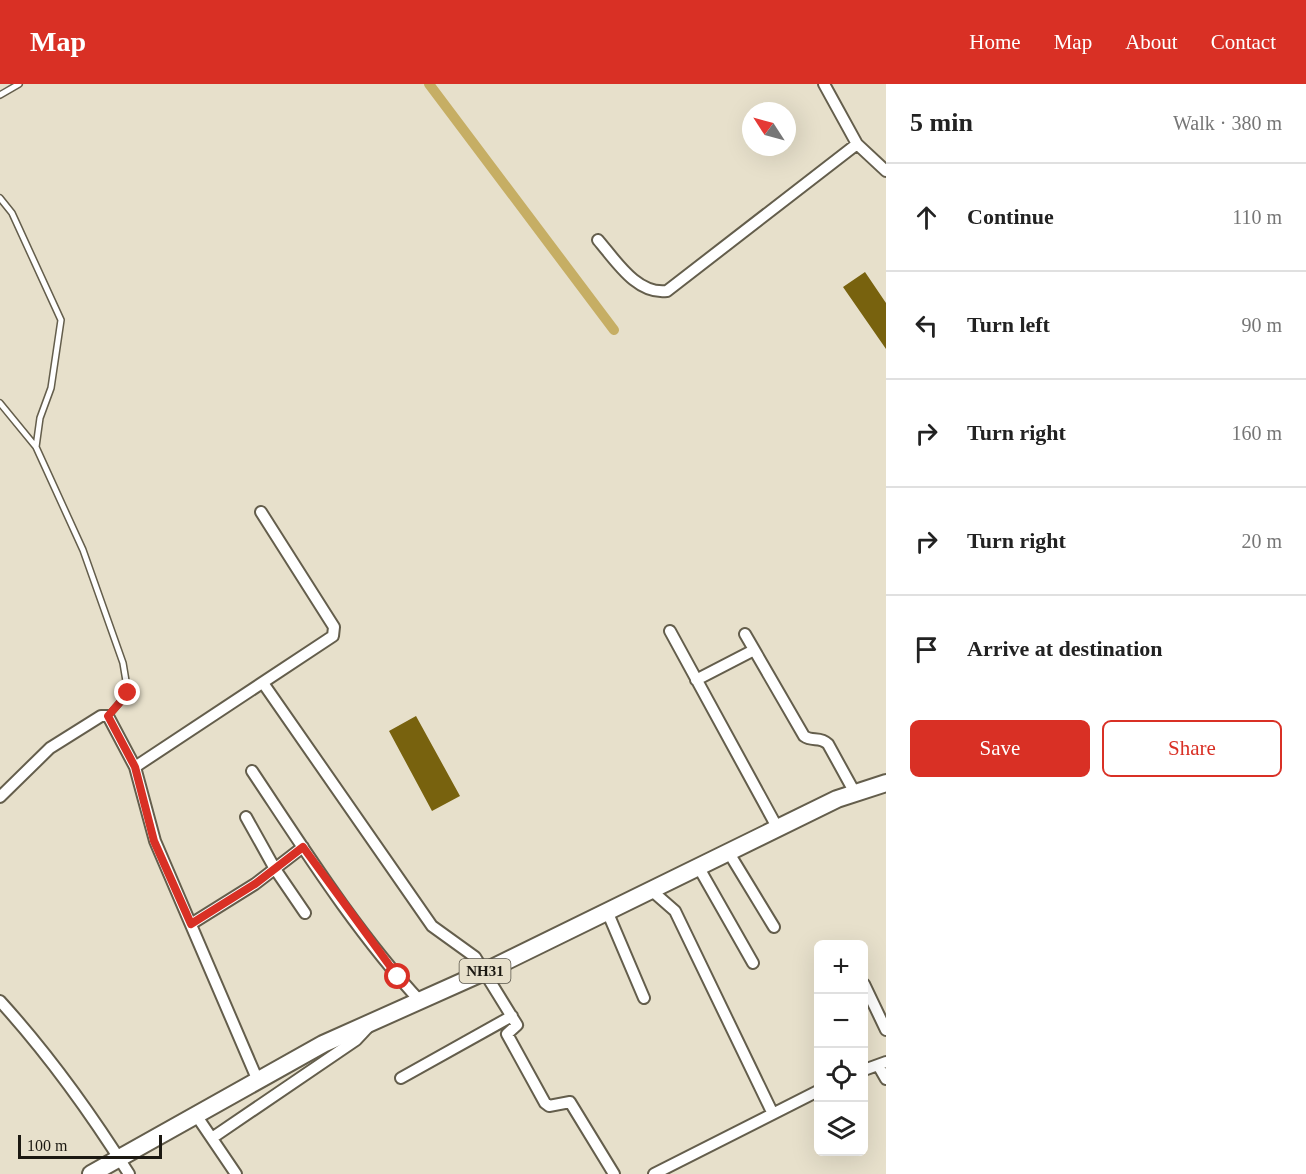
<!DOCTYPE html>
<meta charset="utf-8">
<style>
body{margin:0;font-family:"Times New Roman",serif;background:#f2f2f2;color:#222}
.controls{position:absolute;right:18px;bottom:18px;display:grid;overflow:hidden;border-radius:9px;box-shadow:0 6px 24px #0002}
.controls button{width:54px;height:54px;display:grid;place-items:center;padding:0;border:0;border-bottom:2px solid #e0e0e0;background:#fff;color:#222;font:30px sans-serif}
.compass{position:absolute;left:742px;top:18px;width:54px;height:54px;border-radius:50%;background:#fff;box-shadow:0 6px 24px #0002;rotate:306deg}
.scale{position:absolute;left:18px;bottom:15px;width:144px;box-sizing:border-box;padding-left:6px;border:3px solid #1b1811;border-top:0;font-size:16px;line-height:21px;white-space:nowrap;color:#1b1811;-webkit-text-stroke:4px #e7e0cb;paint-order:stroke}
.stop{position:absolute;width:18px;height:18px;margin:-14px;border:4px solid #d93025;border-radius:50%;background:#fff}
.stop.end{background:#d93025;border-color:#fff;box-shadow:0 2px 6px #0008}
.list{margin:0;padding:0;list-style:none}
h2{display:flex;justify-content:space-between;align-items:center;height:78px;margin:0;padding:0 24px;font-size:26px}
h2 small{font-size:20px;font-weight:400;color:#767676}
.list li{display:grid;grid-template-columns:39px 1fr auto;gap:18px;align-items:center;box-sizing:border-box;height:108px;padding:0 24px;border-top:2px solid #e0e0e0}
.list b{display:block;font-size:22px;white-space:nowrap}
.list em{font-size:20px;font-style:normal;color:#767676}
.actions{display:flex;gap:12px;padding:18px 24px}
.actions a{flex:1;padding:14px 0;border:2px solid #d93025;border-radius:9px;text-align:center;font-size:21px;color:#d93025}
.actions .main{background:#d93025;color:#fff}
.icon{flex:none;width:33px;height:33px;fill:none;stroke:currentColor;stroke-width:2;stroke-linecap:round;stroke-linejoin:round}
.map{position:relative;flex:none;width:886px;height:1090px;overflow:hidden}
header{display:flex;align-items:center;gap:36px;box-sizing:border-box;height:84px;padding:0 30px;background:#d93025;color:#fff}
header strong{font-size:28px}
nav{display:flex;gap:33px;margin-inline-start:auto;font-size:21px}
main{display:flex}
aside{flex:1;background:#fff}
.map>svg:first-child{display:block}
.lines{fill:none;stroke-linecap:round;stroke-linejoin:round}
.canal{stroke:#c6ae64;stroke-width:10}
.building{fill:#78620e}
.service-casing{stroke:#645e4c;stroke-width:8}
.minor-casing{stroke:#645e4c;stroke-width:14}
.trunk-casing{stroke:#645e4c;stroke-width:20}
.service{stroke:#fff;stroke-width:5}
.minor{stroke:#fff;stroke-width:10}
.trunk{stroke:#fff;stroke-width:16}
.route{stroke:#d93025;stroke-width:8}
.labels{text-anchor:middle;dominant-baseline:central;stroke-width:6;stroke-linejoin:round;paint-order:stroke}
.shield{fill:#e7e0cb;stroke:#585449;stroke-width:1.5}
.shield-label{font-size:15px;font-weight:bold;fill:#1b1811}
</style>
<header>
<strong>Map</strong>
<nav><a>Home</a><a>Map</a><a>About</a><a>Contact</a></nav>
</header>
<main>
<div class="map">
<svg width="886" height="1090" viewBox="0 0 886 1090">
<rect width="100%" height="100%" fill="#e7e0cb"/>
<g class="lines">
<path class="canal" d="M 429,0 L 614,246"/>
</g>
<path class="building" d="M 865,188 L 886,219 L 886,265 L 843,203 Z
M 416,632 L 460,712 L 432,727 L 389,647 Z"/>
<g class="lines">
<g class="service-casing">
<path id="service" d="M 0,11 L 19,0
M 0,114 L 12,129 L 61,236 L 51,304 L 40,334 L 36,363 L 83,466 L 123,579 L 128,609 L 108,632
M 0,319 L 36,363"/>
</g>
<g class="minor-casing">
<path id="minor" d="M 824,0 L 857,60 L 886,87
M 598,156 C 616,177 637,211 667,207 L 857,60
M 670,547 L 777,743
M 745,550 L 804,652 C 812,658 820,652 828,660 L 855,709
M 696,596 L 754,566
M 263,599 L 432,842 L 475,873 L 517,941 L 507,950 L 545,1019 L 549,1022 L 570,1018 L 614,1090
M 135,683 L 333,552 L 334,543 L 261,428
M 252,687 C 304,765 356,848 420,917
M 0,713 L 50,664 L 101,632 L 108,632 L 135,683 L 155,757 L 258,997
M 246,733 L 275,785 L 305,829
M 729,769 L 774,843
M 699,784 L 753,879
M 651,806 L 675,827 L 772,1028
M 607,827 L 644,914
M 191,840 L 255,800 L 303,763
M 864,900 L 886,946
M 0,917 C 49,971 90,1028 129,1090
M 878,981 L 886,995
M 864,986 L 886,978
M 401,994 L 512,932
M 196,1031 L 236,1090
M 212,1054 L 356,956 L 370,941
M 654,1090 L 818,1007"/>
</g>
<g class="trunk-casing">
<path id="trunk" d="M 91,1090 L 323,960 L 484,888 L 837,715 L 886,699"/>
</g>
<use href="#service" class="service"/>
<use href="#minor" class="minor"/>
<use href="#trunk" class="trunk"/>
</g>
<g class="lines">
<path class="route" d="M 128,609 L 108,632 L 135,683 L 154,757 L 191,840 L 255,800 L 303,763 L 398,893"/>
</g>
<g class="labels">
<rect class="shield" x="459.5" y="875" width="51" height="24" rx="4.5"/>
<g class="shield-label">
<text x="485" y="887">NH31</text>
</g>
</g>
</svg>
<div class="controls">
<button>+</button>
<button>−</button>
<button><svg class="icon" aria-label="locate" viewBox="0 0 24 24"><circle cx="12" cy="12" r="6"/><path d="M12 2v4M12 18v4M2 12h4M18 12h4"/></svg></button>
<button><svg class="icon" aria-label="layers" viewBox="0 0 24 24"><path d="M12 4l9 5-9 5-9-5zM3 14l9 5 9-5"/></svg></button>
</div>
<svg class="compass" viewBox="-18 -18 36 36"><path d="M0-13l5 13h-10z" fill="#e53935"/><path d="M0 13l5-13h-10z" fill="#767676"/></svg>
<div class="scale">100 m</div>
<div class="stop" style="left:398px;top:893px"></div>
<div class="stop end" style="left:128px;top:609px"></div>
</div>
<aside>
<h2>5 min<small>Walk · 380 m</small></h2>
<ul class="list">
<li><svg class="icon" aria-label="ahead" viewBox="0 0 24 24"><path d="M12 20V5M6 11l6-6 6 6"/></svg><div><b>Continue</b></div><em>110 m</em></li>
<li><svg class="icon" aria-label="left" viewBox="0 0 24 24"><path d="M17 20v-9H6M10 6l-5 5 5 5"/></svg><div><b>Turn left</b></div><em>90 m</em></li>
<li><svg class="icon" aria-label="right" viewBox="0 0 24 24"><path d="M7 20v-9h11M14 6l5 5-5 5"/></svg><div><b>Turn right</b></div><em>160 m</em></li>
<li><svg class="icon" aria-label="right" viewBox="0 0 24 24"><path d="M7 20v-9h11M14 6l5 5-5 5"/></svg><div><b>Turn right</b></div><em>20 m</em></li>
<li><svg class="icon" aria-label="arrive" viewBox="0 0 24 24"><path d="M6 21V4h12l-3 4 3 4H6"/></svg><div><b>Arrive at destination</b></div></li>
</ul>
<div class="actions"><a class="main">Save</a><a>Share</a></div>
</aside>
</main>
